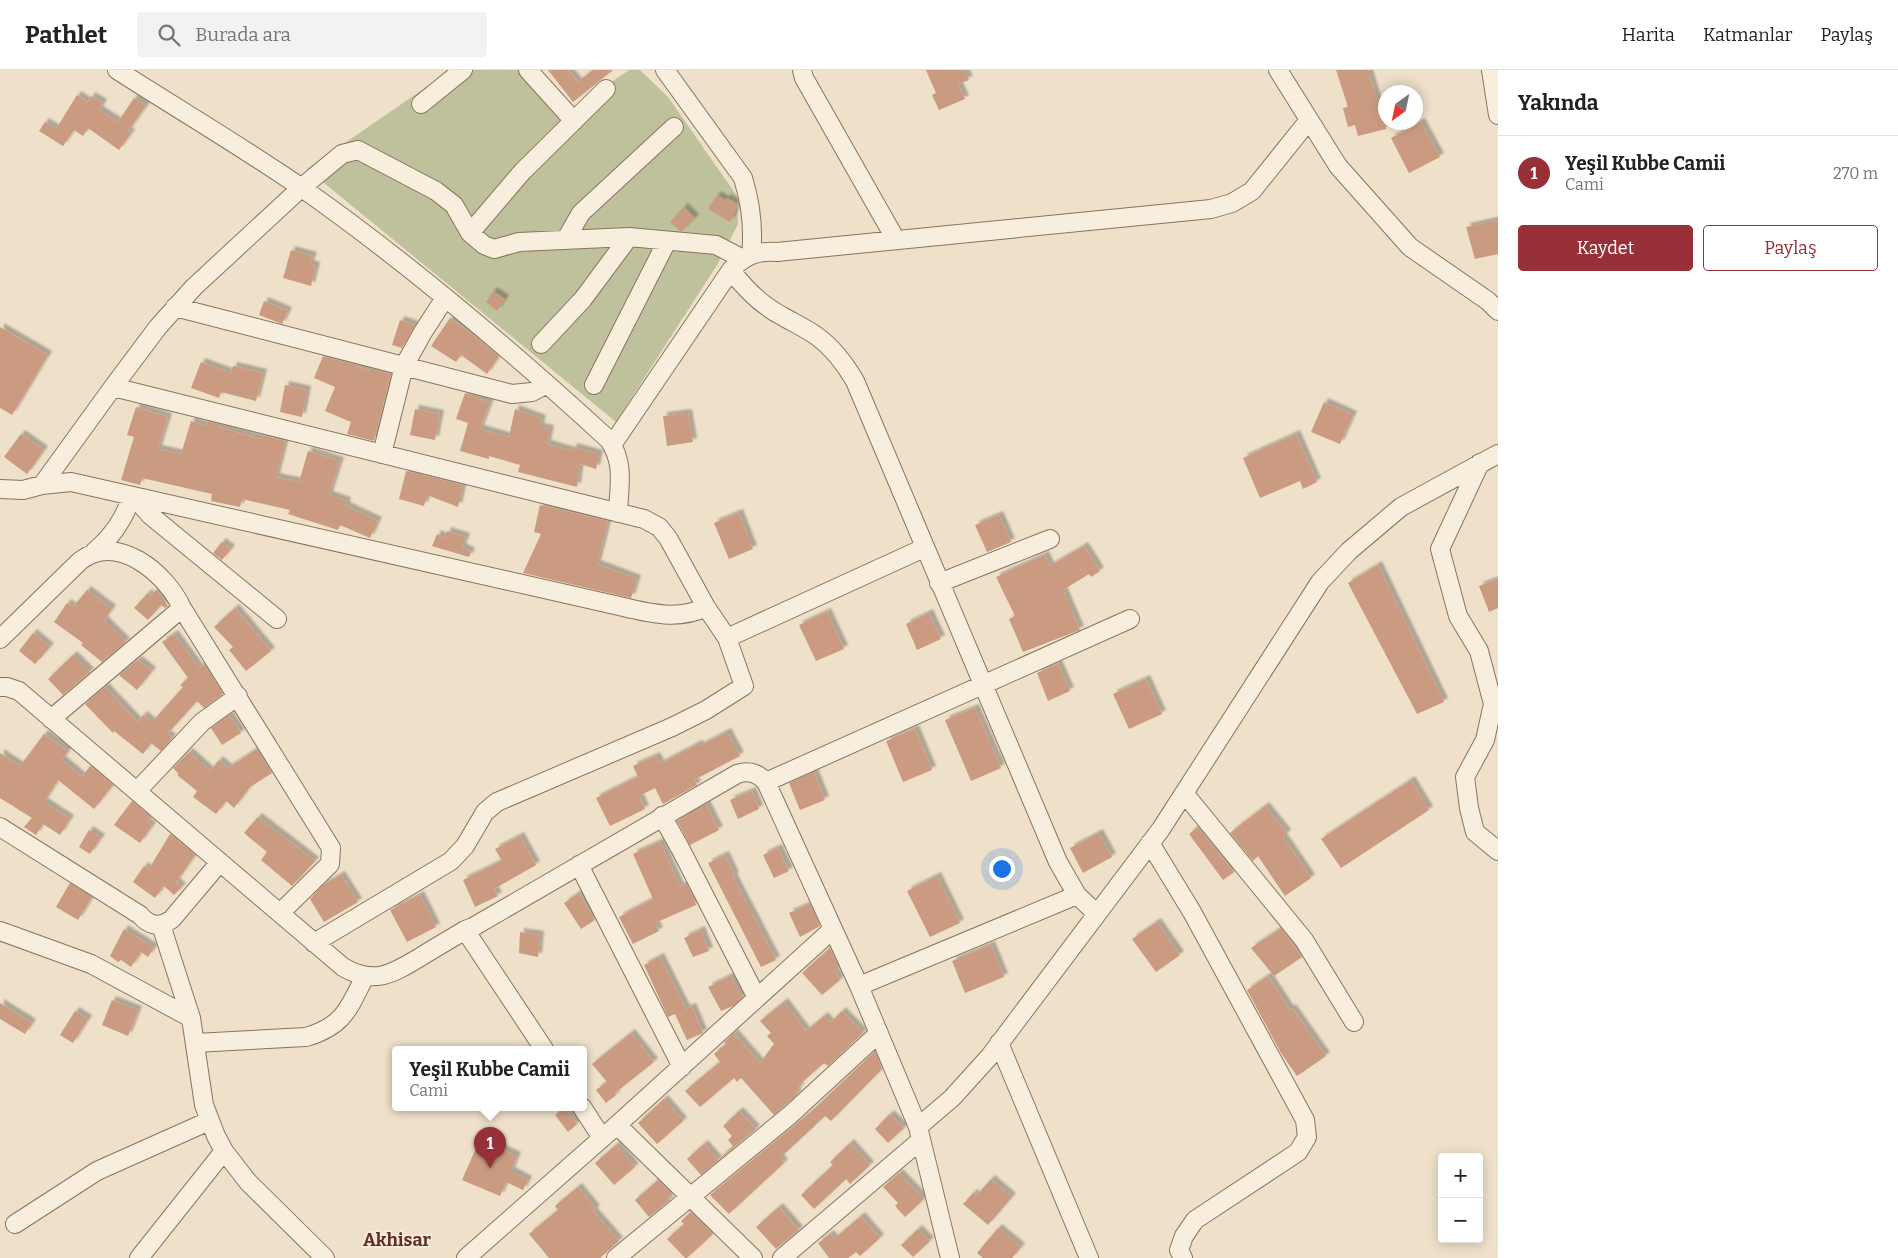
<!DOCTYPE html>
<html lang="tr">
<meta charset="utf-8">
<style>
body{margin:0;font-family:Bitter,serif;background:#f2f2f2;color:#222}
.controls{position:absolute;right:15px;bottom:15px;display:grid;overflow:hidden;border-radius:5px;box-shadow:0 2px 12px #0003}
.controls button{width:45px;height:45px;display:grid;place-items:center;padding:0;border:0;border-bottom:1px solid #e0e0e0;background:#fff;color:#222;font:25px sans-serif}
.compass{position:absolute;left:1378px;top:15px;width:45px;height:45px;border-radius:50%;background:#fff;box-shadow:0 2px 12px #0003;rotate:213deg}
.you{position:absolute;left:1001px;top:798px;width:18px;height:18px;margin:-12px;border:4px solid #fff;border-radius:50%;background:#1a73e8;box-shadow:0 0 0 8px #1a73e833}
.badge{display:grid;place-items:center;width:32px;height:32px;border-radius:50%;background:#973037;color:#fff;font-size:16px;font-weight:700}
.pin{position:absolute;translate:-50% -41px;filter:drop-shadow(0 1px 2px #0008)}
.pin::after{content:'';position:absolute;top:26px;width:18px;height:15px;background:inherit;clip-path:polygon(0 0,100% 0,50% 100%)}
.popup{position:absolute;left:392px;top:976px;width:195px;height:65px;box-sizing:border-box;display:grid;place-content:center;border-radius:5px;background:#fff;filter:drop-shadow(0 1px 4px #0005);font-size:16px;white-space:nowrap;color:#767676}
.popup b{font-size:19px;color:#222}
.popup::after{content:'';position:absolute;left:50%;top:100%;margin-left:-10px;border:10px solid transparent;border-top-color:#fff}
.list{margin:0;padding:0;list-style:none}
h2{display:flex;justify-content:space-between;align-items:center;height:65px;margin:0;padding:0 20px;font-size:21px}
h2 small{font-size:16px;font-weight:400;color:#767676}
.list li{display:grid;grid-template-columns:32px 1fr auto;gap:15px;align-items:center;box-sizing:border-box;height:75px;padding:0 20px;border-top:1px solid #e0e0e0}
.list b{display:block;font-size:19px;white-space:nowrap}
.list p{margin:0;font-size:16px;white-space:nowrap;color:#767676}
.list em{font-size:16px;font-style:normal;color:#767676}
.actions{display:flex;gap:10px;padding:15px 20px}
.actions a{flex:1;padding:11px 0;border:1px solid #973037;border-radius:5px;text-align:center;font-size:18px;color:#973037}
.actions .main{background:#973037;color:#fff}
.icon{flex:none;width:28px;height:28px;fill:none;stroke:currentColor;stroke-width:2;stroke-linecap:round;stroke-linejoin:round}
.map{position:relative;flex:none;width:1498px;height:1188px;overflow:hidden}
header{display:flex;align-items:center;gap:30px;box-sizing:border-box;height:70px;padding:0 25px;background:#fff;border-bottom:1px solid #e0e0e0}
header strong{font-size:24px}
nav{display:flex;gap:28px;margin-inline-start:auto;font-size:18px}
.search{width:350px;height:45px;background:#f2f2f2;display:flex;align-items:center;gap:12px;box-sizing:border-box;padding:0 18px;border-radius:5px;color:#767676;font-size:19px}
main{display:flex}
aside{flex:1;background:#fff}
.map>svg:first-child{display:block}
.cemetery{fill:#bfc19c}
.building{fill:#ca9b81;filter:url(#shadow)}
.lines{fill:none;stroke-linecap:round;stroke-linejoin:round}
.minor-casing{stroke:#8a735e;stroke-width:20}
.minor{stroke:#f8eedd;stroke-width:18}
.labels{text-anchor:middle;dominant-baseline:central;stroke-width:4;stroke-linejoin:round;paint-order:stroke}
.quarter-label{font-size:18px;font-weight:bold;fill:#662c22;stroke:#f5ebd9}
</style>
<header>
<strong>Pathlet</strong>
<div class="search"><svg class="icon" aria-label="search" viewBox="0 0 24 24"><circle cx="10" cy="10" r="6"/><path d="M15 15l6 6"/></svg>Burada ara</div>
<nav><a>Harita</a><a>Katmanlar</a><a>Paylaş</a></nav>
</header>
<main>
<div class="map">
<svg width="1498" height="1188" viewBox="0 0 1498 1188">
<defs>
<filter id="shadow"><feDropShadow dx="4" dy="-4" stdDeviation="1" flood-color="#0004"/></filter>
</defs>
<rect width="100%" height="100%" fill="#eee0c9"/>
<path class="cemetery" d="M 451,0 L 541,0 L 572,39 L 629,0 L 640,0 L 668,27 L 737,126 L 738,154 L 717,195 L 616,352 L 307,99 Z"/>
<path class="building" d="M 548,0 L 568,0 L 578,12 L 593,0 L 613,0 L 573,32 Z
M 926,0 L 964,0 L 969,10 L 958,14 L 965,29 L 939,40 L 932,25 L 936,23 Z
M 1336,0 L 1368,0 L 1377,30 L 1386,28 L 1386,59 L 1358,66 L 1355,55 L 1348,57 L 1343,38 L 1348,37 Z
M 77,25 L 88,32 L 91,26 L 103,33 L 99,40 L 118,52 L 134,28 L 146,36 L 128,61 L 131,63 L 119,80 L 88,58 L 83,66 L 74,60 L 63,76 L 39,61 L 45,52 L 56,59 Z
M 1421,52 L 1440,87 L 1409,103 L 1391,68 Z
M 717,125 L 725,130 L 727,128 L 739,135 L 730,152 L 708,139 Z
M 684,137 L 695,148 L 682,161 L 680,161 L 670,152 Z
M 1498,150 L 1498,184 L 1475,189 L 1466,157 Z
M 291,180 L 313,186 L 310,194 L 316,196 L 311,216 L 283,208 Z
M 493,221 L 505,229 L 497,241 L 486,232 Z
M 264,231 L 288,241 L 282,254 L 259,245 Z
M 450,248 L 467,260 L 499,286 L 487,304 L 461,285 L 456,292 L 431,276 Z
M 400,250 L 415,255 L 402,278 L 392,275 Z
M 0,257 L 48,285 L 12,345 L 0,338 Z
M 323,286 L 352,294 L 369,301 L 371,298 L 391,304 L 374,371 L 347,364 L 351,352 L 325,341 L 335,317 L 314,308 Z
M 201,292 L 231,303 L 233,296 L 263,303 L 256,331 L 221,322 L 219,328 L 191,318 Z
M 285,315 L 307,320 L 302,347 L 280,342 Z
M 465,323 L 479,327 L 479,329 L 490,332 L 480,359 L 509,367 L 515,339 L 542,349 L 540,357 L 550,359 L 547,374 L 572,381 L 573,377 L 599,384 L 596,399 L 580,394 L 577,417 L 518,402 L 520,395 L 489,386 L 489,389 L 460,381 L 468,353 L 456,349 Z
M 1324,332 L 1353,345 L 1340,374 L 1311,362 Z
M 136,337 L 168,347 L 158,379 L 181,384 L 191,351 L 206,356 L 208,351 L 218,354 L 218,357 L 261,369 L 262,365 L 285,371 L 276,407 L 299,412 L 308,381 L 340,391 L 329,425 L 347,431 L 346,436 L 378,451 L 370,468 L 340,455 L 338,460 L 288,444 L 290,440 L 242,429 L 240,437 L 211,431 L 212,424 L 142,408 L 140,415 L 121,410 L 134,367 L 127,365 Z
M 415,339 L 440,344 L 435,370 L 410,365 Z
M 688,343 L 693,372 L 667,376 L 663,346 Z
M 21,364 L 44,380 L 27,404 L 4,387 Z
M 1296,364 L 1317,412 L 1303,419 L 1300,411 L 1260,428 L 1243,388 Z
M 406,401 L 463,415 L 458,437 L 427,425 L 424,436 L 399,429 Z
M 540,435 L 608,451 L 597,494 L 637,509 L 631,528 L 523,503 L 541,464 L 534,462 Z
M 739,443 L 753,479 L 729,489 L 714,453 Z
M 999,445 L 1011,472 L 987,482 L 975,455 Z
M 447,461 L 466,467 L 462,477 L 471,482 L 469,487 L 432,476 L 437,464 L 445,468 Z
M 222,472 L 231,479 L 222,490 L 213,483 Z
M 1084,476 L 1100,501 L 1091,507 L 1089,504 L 1063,520 L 1080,560 L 1023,582 L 1009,549 L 1015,546 L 996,507 L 1045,485 L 1050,496 Z
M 1378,495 L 1444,632 L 1417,644 L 1348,513 Z
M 1498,509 L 1498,538 L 1489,542 L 1479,516 Z
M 157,519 L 168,536 L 165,538 L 161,535 L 148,550 L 134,538 L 148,523 L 151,526 Z
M 87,520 L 112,539 L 104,550 L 126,572 L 102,592 L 81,575 L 83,573 L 54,552 L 67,533 L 73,537 Z
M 235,538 L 271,581 L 246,601 L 229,580 L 233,577 L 214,557 Z
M 827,542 L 844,579 L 816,591 L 799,555 Z
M 929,543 L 941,569 L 917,580 L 906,554 Z
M 33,563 L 50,577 L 35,594 L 19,581 Z
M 174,564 L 199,598 L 204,594 L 223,624 L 204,638 L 197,631 L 167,664 L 172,668 L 161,681 L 151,673 L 143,684 L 114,661 L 113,663 L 85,634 L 105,617 L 138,652 L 143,645 L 152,652 L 183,617 L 180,615 L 188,608 L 162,572 Z
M 73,585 L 90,602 L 63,625 L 48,609 Z
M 138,590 L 152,601 L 137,620 L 119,605 Z
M 1058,594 L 1070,621 L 1048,631 L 1037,603 Z
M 1146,609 L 1162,644 L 1129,659 L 1113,624 Z
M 975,638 L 1001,698 L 971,711 L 945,650 Z
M 229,645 L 241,663 L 222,675 L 211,658 Z
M 915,659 L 932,700 L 903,712 L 886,671 Z
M 727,662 L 740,686 L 694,710 L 697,715 L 663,734 L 655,718 L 639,726 L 645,739 L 610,756 L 596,728 L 638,707 L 633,696 L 656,686 L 660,694 L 698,674 L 700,676 Z
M 44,664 L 68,681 L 62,690 L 82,707 L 90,696 L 113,715 L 94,739 L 58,710 L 44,732 L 70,749 L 60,765 L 43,754 L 36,765 L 24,757 L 32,748 L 0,728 L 0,683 L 20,696 Z
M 257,679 L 272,703 L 250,717 L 234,738 L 226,731 L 216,744 L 193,727 L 197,721 L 177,705 L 179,704 L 173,698 L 189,682 L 210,701 L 219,690 L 228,698 Z
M 814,702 L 825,730 L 800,740 L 789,713 Z
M 1411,710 L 1429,740 L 1341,798 L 1321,769 Z
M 752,721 L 759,739 L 738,749 L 730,730 Z
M 132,731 L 151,747 L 147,752 L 152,756 L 140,773 L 114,755 Z
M 706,734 L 719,760 L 690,775 L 677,751 Z
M 1265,736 L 1287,763 L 1283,767 L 1311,808 L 1285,826 L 1258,786 L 1253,791 L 1230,763 Z
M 258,747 L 315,791 L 292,816 L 261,790 L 267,782 L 244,763 Z
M 1198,757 L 1234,802 L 1223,810 L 1189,764 Z
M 89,760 L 101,768 L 90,784 L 79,777 Z
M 1099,763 L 1112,787 L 1083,803 L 1070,778 Z
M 170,764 L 195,785 L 176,812 L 182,817 L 174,825 L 164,816 L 155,828 L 133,812 L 144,796 L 149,799 Z
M 520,766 L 536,795 L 494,819 L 498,826 L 475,837 L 463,810 L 502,791 L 495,779 Z
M 660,772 L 680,817 L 687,814 L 696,835 L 655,853 L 659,861 L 633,874 L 619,847 L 653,829 L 633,784 Z
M 778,778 L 789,801 L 774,808 L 763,785 Z
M 725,785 L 735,806 L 733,807 L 776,890 L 761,897 L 708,793 Z
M 341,805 L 358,832 L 324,852 L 310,829 L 323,815 Z
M 937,806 L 960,853 L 930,867 L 907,821 Z
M 70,813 L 92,827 L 78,850 L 56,837 Z
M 579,823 L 595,850 L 581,859 L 564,833 Z
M 420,825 L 436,857 L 407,872 L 390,840 Z
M 810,834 L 820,856 L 800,867 L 789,843 Z
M 1157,852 L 1180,885 L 1156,902 L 1132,869 Z
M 1281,858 L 1302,887 L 1274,906 L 1251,878 Z
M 124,859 L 154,878 L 148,887 L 141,882 L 131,897 L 121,890 L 118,892 L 110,886 Z
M 701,860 L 709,881 L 693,887 L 684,868 Z
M 520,862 L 540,865 L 538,887 L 519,883 Z
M 991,875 L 1004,907 L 965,923 L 952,891 Z
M 830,878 L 839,897 L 835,901 L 840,910 L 822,925 L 802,903 Z
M 660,887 L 686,939 L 692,937 L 703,963 L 687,970 L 675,944 L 668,947 L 644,895 Z
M 731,906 L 742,928 L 733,936 L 721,941 L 708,917 Z
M 1268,906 L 1290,940 L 1292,938 L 1326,986 L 1297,1006 L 1281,983 L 1247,920 Z
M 112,930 L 138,940 L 128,966 L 102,955 Z
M 784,932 L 806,961 L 824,946 L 830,953 L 842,941 L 863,963 L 828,996 L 824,993 L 799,1015 L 800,1017 L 796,1022 L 798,1024 L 774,1045 L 741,1008 L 737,1012 L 734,1008 L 700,1037 L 685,1021 L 720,992 L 714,984 L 726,974 L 724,972 L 734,963 L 760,993 L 774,974 L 767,966 L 771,963 L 760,951 Z
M 0,933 L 32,953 L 25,964 L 0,949 Z
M 75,941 L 88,949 L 73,973 L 60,965 Z
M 631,963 L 654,992 L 615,1023 L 616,1025 L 606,1033 L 596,1020 L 607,1012 L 592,994 Z
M 875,981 L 882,999 L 831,1051 L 825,1046 L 780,1088 L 784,1093 L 729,1144 L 710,1125 L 813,1040 Z
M 664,1029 L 683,1051 L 657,1074 L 638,1053 Z
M 564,1037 L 577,1054 L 568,1062 L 555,1045 Z
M 739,1041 L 756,1059 L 701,1105 L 687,1089 L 704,1074 L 718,1090 L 733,1076 L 728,1070 L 732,1066 L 723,1056 Z
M 890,1044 L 904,1058 L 888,1073 L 875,1059 Z
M 480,1069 L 517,1086 L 511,1101 L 528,1110 L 523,1120 L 506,1112 L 500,1126 L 462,1110 Z
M 850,1073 L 870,1095 L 850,1114 L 846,1109 L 814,1139 L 801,1125 L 833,1095 L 830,1092 Z
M 616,1075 L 635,1097 L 614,1115 L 595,1093 Z
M 899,1103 L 924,1129 L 905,1147 L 895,1136 L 898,1133 L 883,1117 Z
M 991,1109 L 1012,1127 L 988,1155 L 963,1134 L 973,1123 L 976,1126 Z
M 658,1110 L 672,1124 L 667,1128 L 670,1130 L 649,1147 L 635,1130 Z
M 578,1117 L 596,1139 L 593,1141 L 619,1171 L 600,1188 L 549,1188 L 529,1164 L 558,1140 L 555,1136 Z
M 779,1137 L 799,1160 L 776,1179 L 756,1157 Z
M 691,1142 L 713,1164 L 687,1188 L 685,1188 L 667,1169 L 684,1154 L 681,1151 Z
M 861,1146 L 880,1168 L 860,1186 L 856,1182 L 848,1188 L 829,1188 L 818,1173 L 830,1164 L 834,1169 Z
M 998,1158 L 1021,1177 L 1012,1188 L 983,1188 L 977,1183 Z
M 918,1159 L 930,1171 L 913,1187 L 901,1175 Z"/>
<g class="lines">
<g class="minor-casing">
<path id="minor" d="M 117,0 C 178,39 242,77 302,118 C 410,194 512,281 609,370 C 625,394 619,415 618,443
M 528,0 L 574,51
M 665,0 L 743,108 C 751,134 754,158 751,185
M 802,0 L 804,8 L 896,170
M 1278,0 L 1338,96 L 1410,177 L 1488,231 L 1498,241
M 1491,0 L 1498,45
M 421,34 L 463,0
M 470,163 L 522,102 L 606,19
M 566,169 L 581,143 L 674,57
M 731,200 C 745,219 761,235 782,246 C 794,253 807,259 818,267 C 834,279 845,294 855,311 L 1058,792 L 1077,825 L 1097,844
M 175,237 L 512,324 L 532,322 L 547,314
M 541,274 L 583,229 L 629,167
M 594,315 L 667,171
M 113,317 L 644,449 L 659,457 L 668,468 L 706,537 L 727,568 L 744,616 L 706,640 L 672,657 L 497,732 L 485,742 L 465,776 L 451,791 L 314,873
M 612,375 L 731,200 C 744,186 758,180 777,182 L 1211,139 L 1232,133 L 1252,121 L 1309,50
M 382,384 L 404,296 L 423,262 L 445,228
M 1480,393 L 1440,479 L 1458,546 L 1479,581 L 1493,634 L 1485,670 L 1465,707 L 1469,738 L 1475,762 L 1498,781
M 42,415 L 113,317 L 158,257 L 194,217 L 301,118 L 342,84 L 358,80 L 436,121 L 454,135 L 470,163 L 484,175 L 494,179 L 519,172 L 629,167 L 716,175 L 743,189
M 0,419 L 23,420 L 42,415 L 71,412 L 606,533 C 639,540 674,553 706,537
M 143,428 L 143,437 L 150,445 L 277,549
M 94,482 C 113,466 124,449 132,426
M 939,513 L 1050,469
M 727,568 L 924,478
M 0,569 L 80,491 C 117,462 166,503 182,538 L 331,778 L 330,794 L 280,843
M 0,617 L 7,617 L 19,621 L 343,897 C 374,916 394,903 422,886 C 436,877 451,869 465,860 L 473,857 L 737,704 C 749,700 758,703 766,712 L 859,916 L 918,1057 L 950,1188
M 51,649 L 182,538
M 766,712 L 1130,549
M 137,721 L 202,652 L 238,626
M 1184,723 L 1304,870 L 1354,952
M 662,746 L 680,778 L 757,928
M 0,757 L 140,845 C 149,856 160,858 172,849 L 220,792
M 1150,773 L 1192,842 L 1305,1050 L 1307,1067 L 1298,1082 L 1195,1150 L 1184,1166 L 1179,1180 L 1183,1188
M 579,795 L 682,997
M 161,855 L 191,948 L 204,1035 L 216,1066 L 224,1081 L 248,1112 L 325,1188
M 465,860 L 544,979
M 0,861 L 91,894 L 191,948
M 859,916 L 1077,825
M 195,973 L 306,967 C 344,956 349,938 365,906
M 999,973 L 1089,1188
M 582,1037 L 602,1068
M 617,1055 L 753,1188
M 918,1057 L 952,1028 L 990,986 L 1161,759 L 1320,512 L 1349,481 L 1401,437 L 1498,384
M 15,1154 L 97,1101 L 209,1051
M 139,1188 L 224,1081
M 466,1188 L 617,1055 L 833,859
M 616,1188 L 790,1045 L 879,963
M 782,1188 L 921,1070"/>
</g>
<use href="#minor" class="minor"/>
</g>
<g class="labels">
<g class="quarter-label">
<text x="397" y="1170">Akhisar</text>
</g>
</g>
</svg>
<div class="controls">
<button>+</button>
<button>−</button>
</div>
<svg class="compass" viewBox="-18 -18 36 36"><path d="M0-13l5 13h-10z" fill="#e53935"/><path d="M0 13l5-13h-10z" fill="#767676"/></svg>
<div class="you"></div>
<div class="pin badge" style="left:490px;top:1098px">1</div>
<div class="popup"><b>Yeşil Kubbe Camii</b>Cami</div>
</div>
<aside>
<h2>Yakında<small></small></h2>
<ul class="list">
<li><span class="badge">1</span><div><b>Yeşil Kubbe Camii</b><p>Cami</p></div><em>270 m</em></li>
</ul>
<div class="actions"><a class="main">Kaydet</a><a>Paylaş</a></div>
</aside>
</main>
